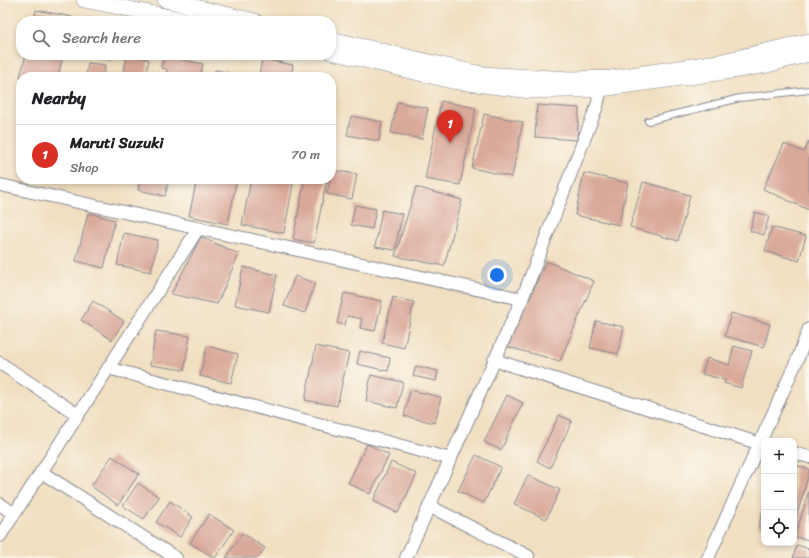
<!DOCTYPE html>
<meta charset="utf-8">
<style>
body{margin:0;font-family:Sriracha,sans-serif;background:#f2f2f2;color:#202124}
.controls{position:absolute;right:12px;bottom:12px;display:grid;overflow:hidden;border-radius:8px;box-shadow:0 2px 6px #0003}
.controls button{width:36px;height:36px;display:grid;place-items:center;padding:0;border:0;border-bottom:1px solid #e0e0e0;background:#fff;color:#202124;font:20px sans-serif}
.you{position:absolute;left:497px;top:275px;width:14px;height:14px;margin:-10px;border:3px solid #fff;border-radius:50%;background:#1a73e8;box-shadow:0 0 0 6px #1a73e833}
.badge{display:grid;place-items:center;width:26px;height:26px;border-radius:50%;background:#d93025;color:#fff;font-size:13px;font-weight:700}
.pin{position:absolute;translate:-50% -33px;filter:drop-shadow(0 1px 2px #0008)}
.pin::after{content:'';position:absolute;top:21px;width:14px;height:12px;background:inherit;clip-path:polygon(0 0,100% 0,50% 100%)}
.list{margin:0;padding:0;list-style:none}
h2{display:flex;justify-content:space-between;align-items:center;height:52px;margin:0;padding:0 16px;font-size:17px}
h2 small{font-size:13px;font-weight:400;color:#757577}
.list li{display:grid;grid-template-columns:26px 1fr auto;gap:12px;align-items:center;box-sizing:border-box;height:60px;padding:0 16px;border-top:1px solid #e0e0e0}
.list b{display:block;font-size:15px;white-space:nowrap}
.list p{margin:0;font-size:13px;white-space:nowrap;color:#757577}
.list em{font-size:13px;font-style:normal;color:#757577}
.icon{flex:none;width:22px;height:22px;fill:none;stroke:currentColor;stroke-width:2;stroke-linecap:round;stroke-linejoin:round}
.map{position:relative;flex:none;width:809px;height:558px;overflow:hidden}
.search{position:absolute;background:#fff;box-shadow:0 2px 6px #0003;left:16px;top:16px;width:320px;height:44px;display:flex;align-items:center;gap:10px;box-sizing:border-box;padding:0 14px;border-radius:16px;color:#757577;font-size:15px}
.panel{position:absolute;background:#fff;box-shadow:0 2px 6px #0003;left:16px;top:72px;width:320px;height:112px;border-radius:16px}
.map>svg:first-child{display:block}
.building{fill:#d9a99a}
.lines{fill:none;stroke-linecap:round;stroke-linejoin:round}
.service-casing{stroke:#868790;stroke-width:8}
.minor-casing{stroke:#868790;stroke-width:14}
.tertiary-casing{stroke:#868790;stroke-width:16}
.service{stroke:#fff;stroke-width:6}
.minor{stroke:#fff;stroke-width:12}
.tertiary{stroke:#fff;stroke-width:15}
</style>
<div class="map">
<svg width="809" height="558" viewBox="0 0 809 558">
<rect width="100%" height="100%" fill="#fbf7ec"/>
<filter id="ink" filterUnits="userSpaceOnUse"><feTurbulence type="fractalNoise" baseFrequency=".025" numOctaves="2"/><feDisplacementMap in="SourceGraphic" scale="8" xChannelSelector="R" yChannelSelector="G"/><feConvolveMatrix kernelMatrix="1 2 1 2 8 2 1 2 1" color-interpolation-filters="sRGB"/></filter>
<filter id="wash" filterUnits="userSpaceOnUse"><feTurbulence type="fractalNoise" baseFrequency=".012" numOctaves="4" result="noise"/><feDisplacementMap in="SourceGraphic" scale="16" xChannelSelector="R" yChannelSelector="G"/><feGaussianBlur stdDeviation="0.9" result="paint"/><feColorMatrix in="noise" values="0 0 0 0 0 0 0 0 0 0 0 0 0 0 0 0 0 1.4 0 .05"/><feComposite in="paint" operator="in"/></filter>
<g filter="url(#wash)">
<rect width="100%" height="100%" fill="#f1dfc1"/>
<g id="blocks">
<path class="building" d="M 36,10 L 72,17 L 71,21 L 34,21 Z
M 26,55 L 63,55 L 58,77 L 20,77 Z
M 93,55 L 111,55 L 110,60 Z
M 127,55 L 149,59 L 146,77 L 123,76 Z
M 164,56 L 203,64 L 200,77 L 166,77 L 167,69 L 161,68 Z
M 262,59 L 293,65 L 291,77 L 271,77 L 259,75 Z
M 88,63 L 105,65 L 104,77 L 86,77 Z
M 215,70 L 240,75 L 240,77 L 213,77 Z
M 441,101 L 476,108 L 460,185 L 425,179 Z
M 397,102 L 428,108 L 422,139 L 391,133 Z
M 537,105 L 579,108 L 577,140 L 535,137 Z
M 484,114 L 523,122 L 512,177 L 472,168 Z
M 351,116 L 382,122 L 379,141 L 347,135 Z
M 809,141 L 809,210 L 763,189 L 784,144 L 804,152 Z
M 332,170 L 357,174 L 352,199 L 327,194 Z
M 584,173 L 628,183 L 619,225 L 575,215 Z
M 140,179 L 169,179 L 165,196 L 138,190 Z
M 197,179 L 237,179 L 228,224 L 189,216 Z
M 251,179 L 294,179 L 284,233 L 242,225 Z
M 305,179 L 327,179 L 314,243 L 293,239 Z
M 643,182 L 690,195 L 678,241 L 630,227 Z
M 416,187 L 462,200 L 444,266 L 395,256 Z
M 355,205 L 376,209 L 372,229 L 351,225 Z
M 382,210 L 402,214 L 395,250 L 375,247 Z
M 755,212 L 769,216 L 764,235 L 750,231 Z
M 88,213 L 115,220 L 104,268 L 76,261 Z
M 772,227 L 806,236 L 799,261 L 765,251 Z
M 124,233 L 158,240 L 151,272 L 117,265 Z
M 201,237 L 239,254 L 217,304 L 171,294 Z
M 546,261 L 594,281 L 560,361 L 508,347 Z
M 243,267 L 277,275 L 269,312 L 235,305 Z
M 295,276 L 315,283 L 305,313 L 284,306 Z
M 344,293 L 382,301 L 375,331 L 360,328 L 362,319 L 347,316 L 345,325 L 337,323 Z
M 393,297 L 414,302 L 404,348 L 382,343 Z
M 93,301 L 124,321 L 112,340 L 81,320 Z
M 731,313 L 770,324 L 764,347 L 725,336 Z
M 596,321 L 624,327 L 618,354 L 590,348 Z
M 156,331 L 190,336 L 184,370 L 150,365 Z
M 207,346 L 238,354 L 231,383 L 200,376 Z
M 316,346 L 349,353 L 337,406 L 305,400 Z
M 734,346 L 752,351 L 741,388 L 724,383 L 725,380 L 702,374 L 707,358 L 729,365 Z
M 360,351 L 390,358 L 388,371 L 357,364 Z
M 416,366 L 438,371 L 436,381 L 413,376 Z
M 371,375 L 403,382 L 397,408 L 366,401 Z
M 410,390 L 441,397 L 435,423 L 404,416 Z
M 507,395 L 523,403 L 501,450 L 484,442 Z
M 559,415 L 572,421 L 550,468 L 537,461 Z
M 367,444 L 389,455 L 370,494 L 348,483 Z
M 476,455 L 501,467 L 484,503 L 458,491 Z
M 112,456 L 139,474 L 118,505 L 91,486 Z
M 391,462 L 417,474 L 398,513 L 373,501 Z
M 795,465 L 809,469 L 809,473 L 794,525 Z
M 528,475 L 560,490 L 546,519 L 514,504 Z
M 138,483 L 159,497 L 144,519 L 123,506 Z
M 809,490 L 809,540 L 795,537 Z
M 170,501 L 193,517 L 180,537 L 156,522 Z
M 764,507 L 764,529 L 758,527 Z
M 209,514 L 234,530 L 215,558 L 190,543 Z
M 242,533 L 265,548 L 258,558 L 226,558 Z
M 797,545 L 809,549 L 809,558 L 793,558 Z"/>
</g>
</g>
<g filter="url(#ink)">
<use href="#blocks" fill-opacity="0" stroke="#868790" stroke-width="1"/>
<g class="lines">
<g class="service-casing">
<path id="service" d="M 648,121 L 740,98 L 809,90"/>
</g>
<g class="minor-casing">
<path id="minor" d="M 0,185 L 522,299
M 494,360 L 764,445
M 0,363 L 78,415
M 108,368 L 451,459
M 794,453 L 809,457
M 41,472 L 176,558
M 0,504 L 14,514
M 429,506 L 528,556
M 0,536 L 198,229
M 406,558 L 522,299 L 597,106 L 601,89
M 708,558 L 798,358 L 809,329"/>
</g>
<g class="tertiary-casing">
<path id="tertiary" d="M 84,0 L 190,21
M 165,0 L 255,21
M 331,39 L 481,74 L 571,79 L 611,78 L 719,62 L 809,41
M 331,52 L 452,81 L 531,91 L 601,89 L 732,71 L 767,65 L 809,54"/>
</g>
<use href="#service" class="service"/>
<use href="#minor" class="minor"/>
<use href="#tertiary" class="tertiary"/>
</g>
</g>
</svg>
<div class="controls">
<button>+</button>
<button>−</button>
<button><svg class="icon" aria-label="locate" viewBox="0 0 24 24"><circle cx="12" cy="12" r="6"/><path d="M12 2v4M12 18v4M2 12h4M18 12h4"/></svg></button>
</div>
<div class="you"></div>
<div class="pin badge" style="left:450px;top:143px">1</div>
<div class="search"><svg class="icon" aria-label="search" viewBox="0 0 24 24"><circle cx="10" cy="10" r="6"/><path d="M15 15l6 6"/></svg>Search here</div>
<section class="panel">
<h2>Nearby<small></small></h2>
<ul class="list">
<li><span class="badge">1</span><div><b>Maruti Suzuki</b><p>Shop</p></div><em>70 m</em></li>
</ul>
</section>
</div>
